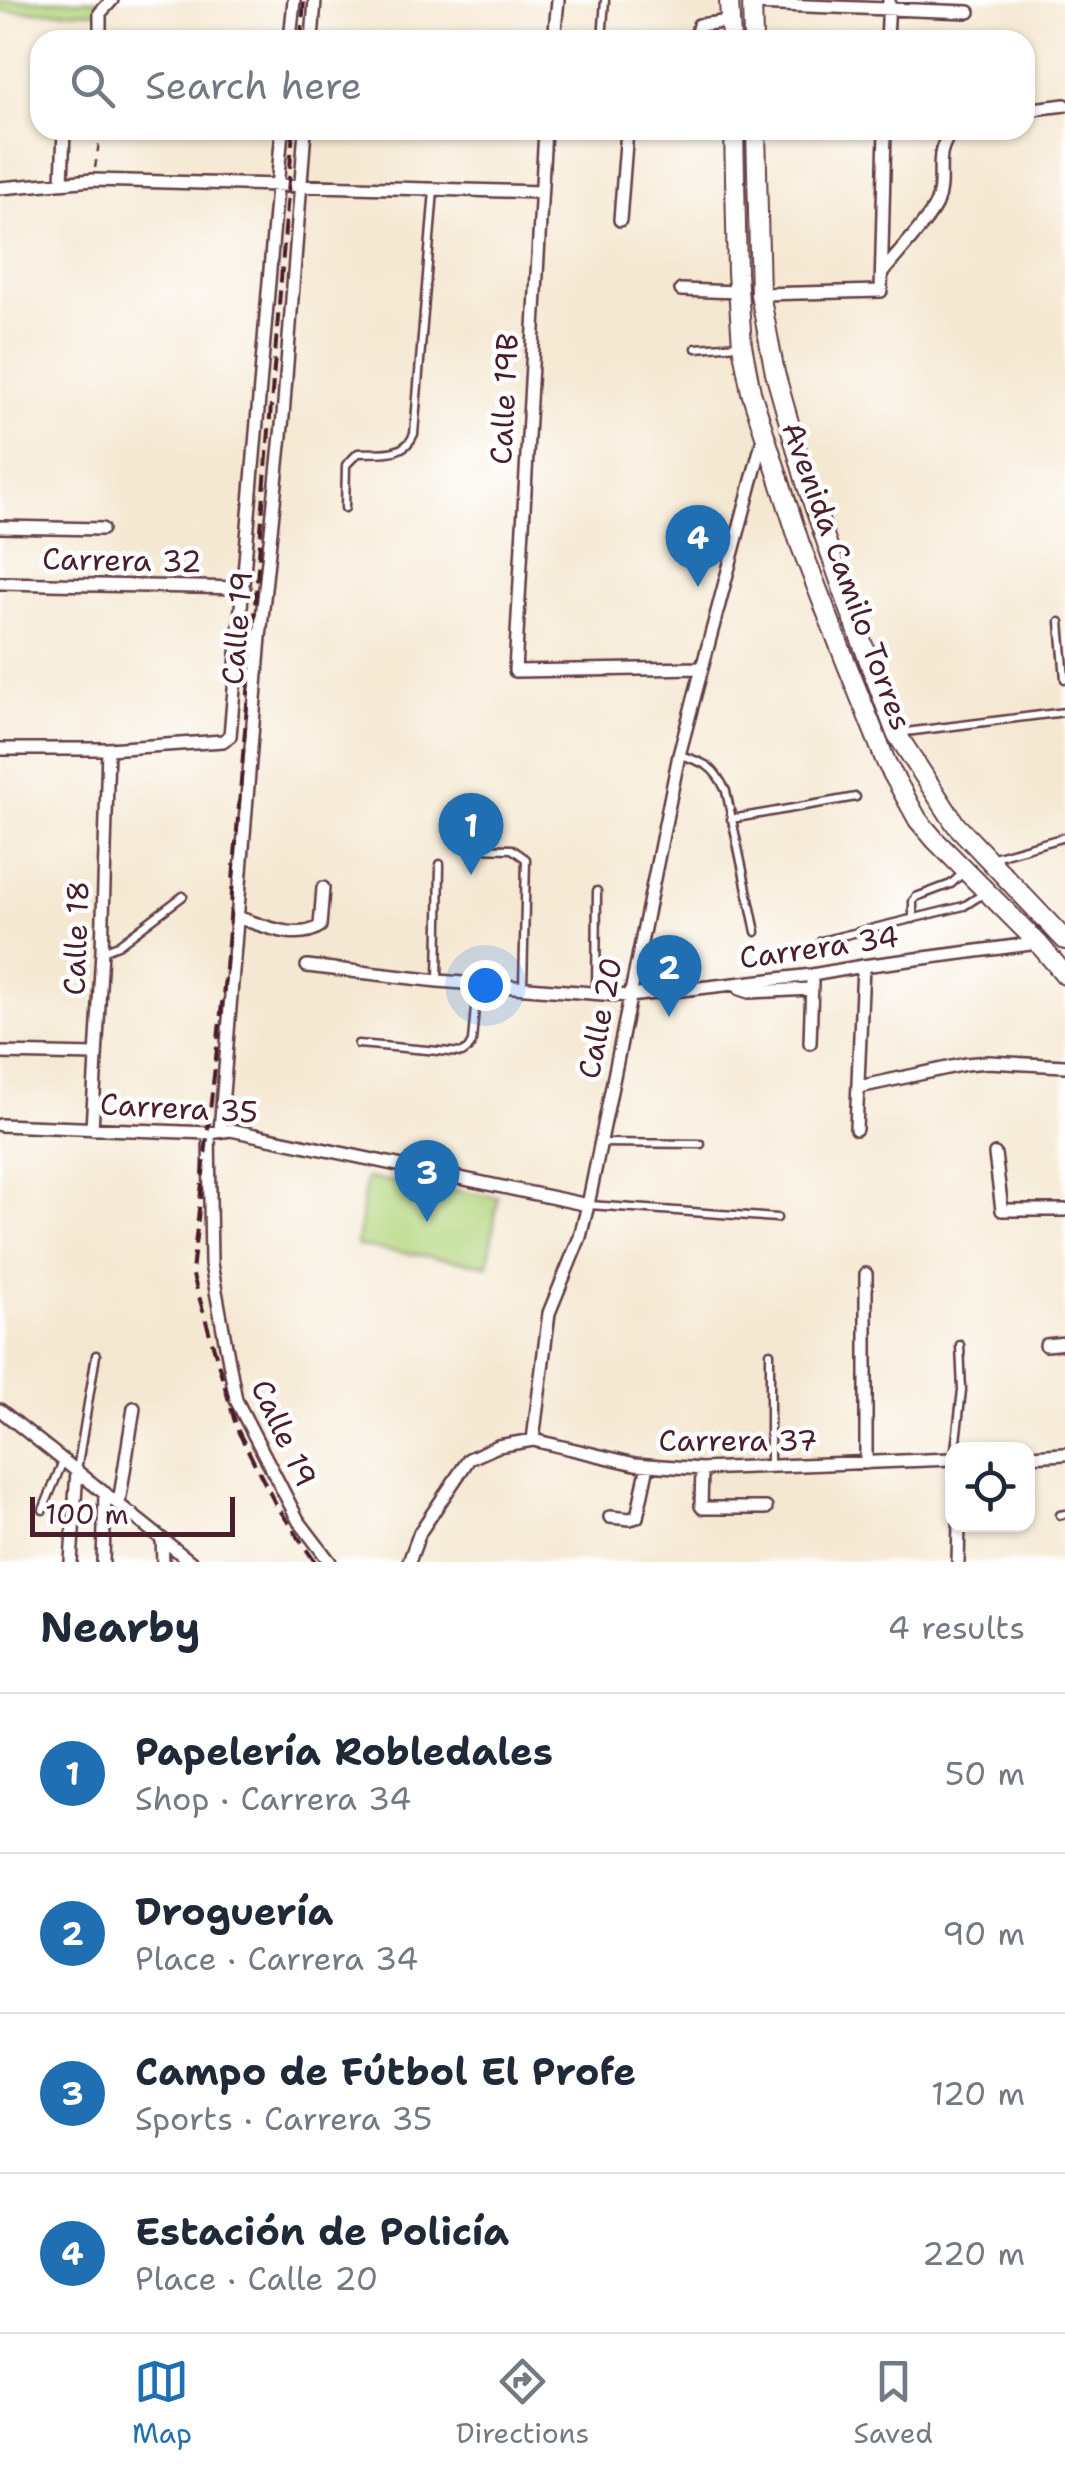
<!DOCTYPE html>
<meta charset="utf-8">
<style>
body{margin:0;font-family:"Shantell Sans",sans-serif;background:#f6f6f7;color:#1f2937}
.controls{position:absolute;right:30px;bottom:30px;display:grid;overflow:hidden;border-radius:20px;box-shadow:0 2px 8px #0004}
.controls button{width:90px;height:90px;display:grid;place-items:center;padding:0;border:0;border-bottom:2px solid #e0e1e3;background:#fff;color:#1f2937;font:50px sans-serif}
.scale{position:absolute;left:30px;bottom:25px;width:205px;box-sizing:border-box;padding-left:10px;border:5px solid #4a1f2b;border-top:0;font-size:28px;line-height:35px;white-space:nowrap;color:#4a1f2b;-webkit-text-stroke:8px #fff;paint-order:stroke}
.you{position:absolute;left:485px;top:985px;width:35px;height:35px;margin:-25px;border:8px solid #fff;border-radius:50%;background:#1a73e8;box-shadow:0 0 0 15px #1a73e833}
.badge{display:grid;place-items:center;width:65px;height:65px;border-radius:50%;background:#1f6fb2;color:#fff;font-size:32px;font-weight:700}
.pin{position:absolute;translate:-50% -82px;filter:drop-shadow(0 2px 5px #0008)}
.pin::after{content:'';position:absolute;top:52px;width:35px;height:30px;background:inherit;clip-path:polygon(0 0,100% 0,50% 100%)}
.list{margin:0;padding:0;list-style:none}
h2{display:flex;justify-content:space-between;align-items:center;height:130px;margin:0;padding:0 40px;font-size:42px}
h2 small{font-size:32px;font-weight:400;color:#747a83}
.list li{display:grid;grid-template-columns:65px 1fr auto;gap:30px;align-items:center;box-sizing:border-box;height:160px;padding:0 40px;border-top:2px solid #e0e1e3}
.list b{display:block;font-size:38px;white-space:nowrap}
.list p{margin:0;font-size:32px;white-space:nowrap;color:#747a83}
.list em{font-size:32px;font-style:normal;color:#747a83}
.icon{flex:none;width:55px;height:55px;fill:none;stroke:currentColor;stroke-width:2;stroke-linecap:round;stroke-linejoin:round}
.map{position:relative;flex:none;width:1065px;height:1562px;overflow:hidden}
.search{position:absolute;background:#fff;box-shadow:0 2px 8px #0004;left:30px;right:30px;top:30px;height:110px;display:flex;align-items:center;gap:25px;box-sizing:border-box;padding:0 35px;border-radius:30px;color:#747a83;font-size:38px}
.sheet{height:770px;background:#fff}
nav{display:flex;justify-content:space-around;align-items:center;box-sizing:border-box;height:140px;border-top:2px solid #e0e1e3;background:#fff;font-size:28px;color:#747a83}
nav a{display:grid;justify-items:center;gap:5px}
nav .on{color:#1f6fb2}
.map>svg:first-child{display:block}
.grass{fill:#b3d67f;stroke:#7e7a55;stroke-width:2.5}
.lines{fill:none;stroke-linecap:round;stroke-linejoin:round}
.service-casing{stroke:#643d44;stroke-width:11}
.minor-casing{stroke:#643d44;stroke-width:16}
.primary-casing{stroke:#643d44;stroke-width:22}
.path{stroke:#643d44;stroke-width:2.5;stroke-dasharray:8 8;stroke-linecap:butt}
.service{stroke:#fff;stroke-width:6}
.minor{stroke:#fff;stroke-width:11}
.primary{stroke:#fff;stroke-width:18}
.rail{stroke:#4a1f2b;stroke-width:4;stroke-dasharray:15 8;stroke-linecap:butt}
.labels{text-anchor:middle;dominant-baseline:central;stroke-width:9;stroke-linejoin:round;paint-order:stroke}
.street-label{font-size:30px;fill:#4a1f2b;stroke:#fff}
</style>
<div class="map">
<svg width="1065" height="1562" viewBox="0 0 1065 1562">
<rect width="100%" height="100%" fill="#fff"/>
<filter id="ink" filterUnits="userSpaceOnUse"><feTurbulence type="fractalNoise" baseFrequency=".01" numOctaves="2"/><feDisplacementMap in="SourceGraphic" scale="20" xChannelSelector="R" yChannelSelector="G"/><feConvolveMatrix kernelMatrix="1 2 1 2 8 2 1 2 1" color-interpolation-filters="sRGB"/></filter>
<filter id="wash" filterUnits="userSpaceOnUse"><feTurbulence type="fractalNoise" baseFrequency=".0048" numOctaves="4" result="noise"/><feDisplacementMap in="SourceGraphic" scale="40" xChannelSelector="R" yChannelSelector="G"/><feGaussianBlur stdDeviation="2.25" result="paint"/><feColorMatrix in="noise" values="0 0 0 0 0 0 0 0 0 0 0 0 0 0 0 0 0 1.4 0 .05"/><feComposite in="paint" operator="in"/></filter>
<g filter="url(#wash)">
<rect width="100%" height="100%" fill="#f5e8d2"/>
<path class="grass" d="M 0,0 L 100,0 L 96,12 L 0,11 Z
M 366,1178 L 498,1197 L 488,1265 L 357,1246 Z"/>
</g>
<g filter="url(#ink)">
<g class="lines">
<g class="service-casing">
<path id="service" d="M 602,40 L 605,0
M 696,348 L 739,345
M 345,508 L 346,465 L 358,453 C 379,452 405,457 414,434 L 434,190
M 1060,622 L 1065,679
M 898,733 L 1065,712
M 680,755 C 706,763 714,766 726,791 L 756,932
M 731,819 L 856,797
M 475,848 L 512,849 L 526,859 L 523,987
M 990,858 L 1065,837
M 913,919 L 913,901 L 916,897 L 951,884 L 965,871
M 821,941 L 964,906 L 986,892
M 103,951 L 118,945 L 183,896
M 438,981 L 440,864
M 596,994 L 597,891
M 358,1044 L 462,1053 L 468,1049 L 472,1042 L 477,985
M 602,1143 L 701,1144
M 589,1205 L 777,1218
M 770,1353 L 770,1466
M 955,1450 L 962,1390 L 960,1345
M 77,1470 L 96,1355
M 43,1510 L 63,1461
M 1060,1515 L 1065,1514"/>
</g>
<g class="minor-casing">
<path id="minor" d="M 752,4 L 969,12
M 100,40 L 100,13 L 112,0
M 290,40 L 294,0
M 312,40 L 315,0
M 554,40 L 558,0
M 695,40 L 699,25 L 730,21
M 887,40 L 889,0
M 1025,110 L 1065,105
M 545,130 L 515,671 L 701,668
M 62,182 L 64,130
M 0,188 L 93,180 L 540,192
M 620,220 L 627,130
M 883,272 C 896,255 928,222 936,204 C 947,178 930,153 954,130
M 681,290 L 738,292
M 760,294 L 881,291 L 885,130
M 0,527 L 102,529
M 0,583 L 244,588
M 0,749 L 108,749 L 223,741 L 230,736 L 282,130
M 237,917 C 262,925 297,942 320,926 L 323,888
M 307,966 L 438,981 L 629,996 L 812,975 L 863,966 L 1038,943
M 740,984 L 740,989 L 749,992 L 811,989
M 810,1043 L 812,982
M 0,1053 L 96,1055
M 859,1087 L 966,1064 L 988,1062 L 1065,1066
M 0,1125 L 209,1133 L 231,1130 L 588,1205
M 92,1129 L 102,951 L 108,749
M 856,1129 L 863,966
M 220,1131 L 260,637 L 283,416 L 305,130
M 209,1133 L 211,1264 L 236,1400 L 298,1520 L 330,1562
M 995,1154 L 1002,1210 L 1065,1210
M 866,1274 L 866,1463
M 1046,1345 L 1065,1343
M 0,1410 L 191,1562
M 533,1440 L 549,1313 L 580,1237 L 588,1205 L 679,755 L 764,435
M 1028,1456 L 1065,1454
M 702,1469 L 701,1506 L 703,1508 L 766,1508
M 119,1503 L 134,1408
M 610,1517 L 630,1519 L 637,1517 L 648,1465
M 162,1539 L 163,1562
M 71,1562 L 77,1470
M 103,1562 L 105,1493
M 409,1562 L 420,1532 L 469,1459 L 498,1446 L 533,1440 L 635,1464 L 702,1469 L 952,1459
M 958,1562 L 959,1524"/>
</g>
<g class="primary-casing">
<path id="primary" d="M 729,0 L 731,40
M 752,0 L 753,40
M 734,130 L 737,273 L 742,345 L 751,392 L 800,544 L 845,660 L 886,762 L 918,820 L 936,841 L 1038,943 L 1065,975
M 756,130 L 760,294 L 775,373 L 806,483 L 851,613 L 896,733 L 956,825 L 1065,940"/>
</g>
<path class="path" d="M 95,168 L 101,130"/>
<use href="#service" class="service"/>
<use href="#minor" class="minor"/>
<use href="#primary" class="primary"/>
<path class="rail" d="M 301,40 L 304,0
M 293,130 L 226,968 L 192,1272 L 237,1429 L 275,1503 L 315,1562"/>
</g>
</g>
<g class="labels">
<g class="street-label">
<text transform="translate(504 399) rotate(-87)">Calle 19B</text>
<text transform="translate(122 560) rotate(1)">Carrera 32</text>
<text transform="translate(847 576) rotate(70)">Avenida Camilo Torres</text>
<text transform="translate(237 628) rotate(-85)">Calle 19</text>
<text transform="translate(76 938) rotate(-88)">Calle 18</text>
<text transform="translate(819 947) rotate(-8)">Carrera 34</text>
<text transform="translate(600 1018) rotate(-79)">Calle 20</text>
<text transform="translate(179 1108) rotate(3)">Carrera 35</text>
<text transform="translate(284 1433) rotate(65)">Calle 19</text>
<text x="738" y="1440">Carrera 37</text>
</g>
</g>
</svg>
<div class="controls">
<button><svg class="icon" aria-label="locate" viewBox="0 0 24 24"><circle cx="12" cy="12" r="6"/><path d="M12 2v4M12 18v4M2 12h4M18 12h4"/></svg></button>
</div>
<div class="scale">100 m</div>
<div class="you"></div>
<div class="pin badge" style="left:471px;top:875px">1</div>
<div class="pin badge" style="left:669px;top:1017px">2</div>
<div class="pin badge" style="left:427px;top:1222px">3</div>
<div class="pin badge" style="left:698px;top:587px">4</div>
<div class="search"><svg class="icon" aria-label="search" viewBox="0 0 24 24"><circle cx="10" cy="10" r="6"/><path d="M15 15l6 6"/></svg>Search here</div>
</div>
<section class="sheet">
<h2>Nearby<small>4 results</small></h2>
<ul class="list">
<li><span class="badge">1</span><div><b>Papelería Robledales</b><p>Shop · Carrera 34</p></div><em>50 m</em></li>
<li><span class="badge">2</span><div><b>Droguería</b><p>Place · Carrera 34</p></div><em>90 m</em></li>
<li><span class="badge">3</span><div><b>Campo de Fútbol El Profe</b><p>Sports · Carrera 35</p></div><em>120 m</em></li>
<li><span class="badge">4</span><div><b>Estación de Policía</b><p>Place · Calle 20</p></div><em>220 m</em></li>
</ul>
</section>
<nav>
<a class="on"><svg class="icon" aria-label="map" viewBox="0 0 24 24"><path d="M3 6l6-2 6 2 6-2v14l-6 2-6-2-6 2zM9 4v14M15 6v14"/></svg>Map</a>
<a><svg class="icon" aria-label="directions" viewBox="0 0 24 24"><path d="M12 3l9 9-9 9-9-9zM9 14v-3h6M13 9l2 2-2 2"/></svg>Directions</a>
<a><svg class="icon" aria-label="saved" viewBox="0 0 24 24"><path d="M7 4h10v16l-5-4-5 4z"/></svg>Saved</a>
</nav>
